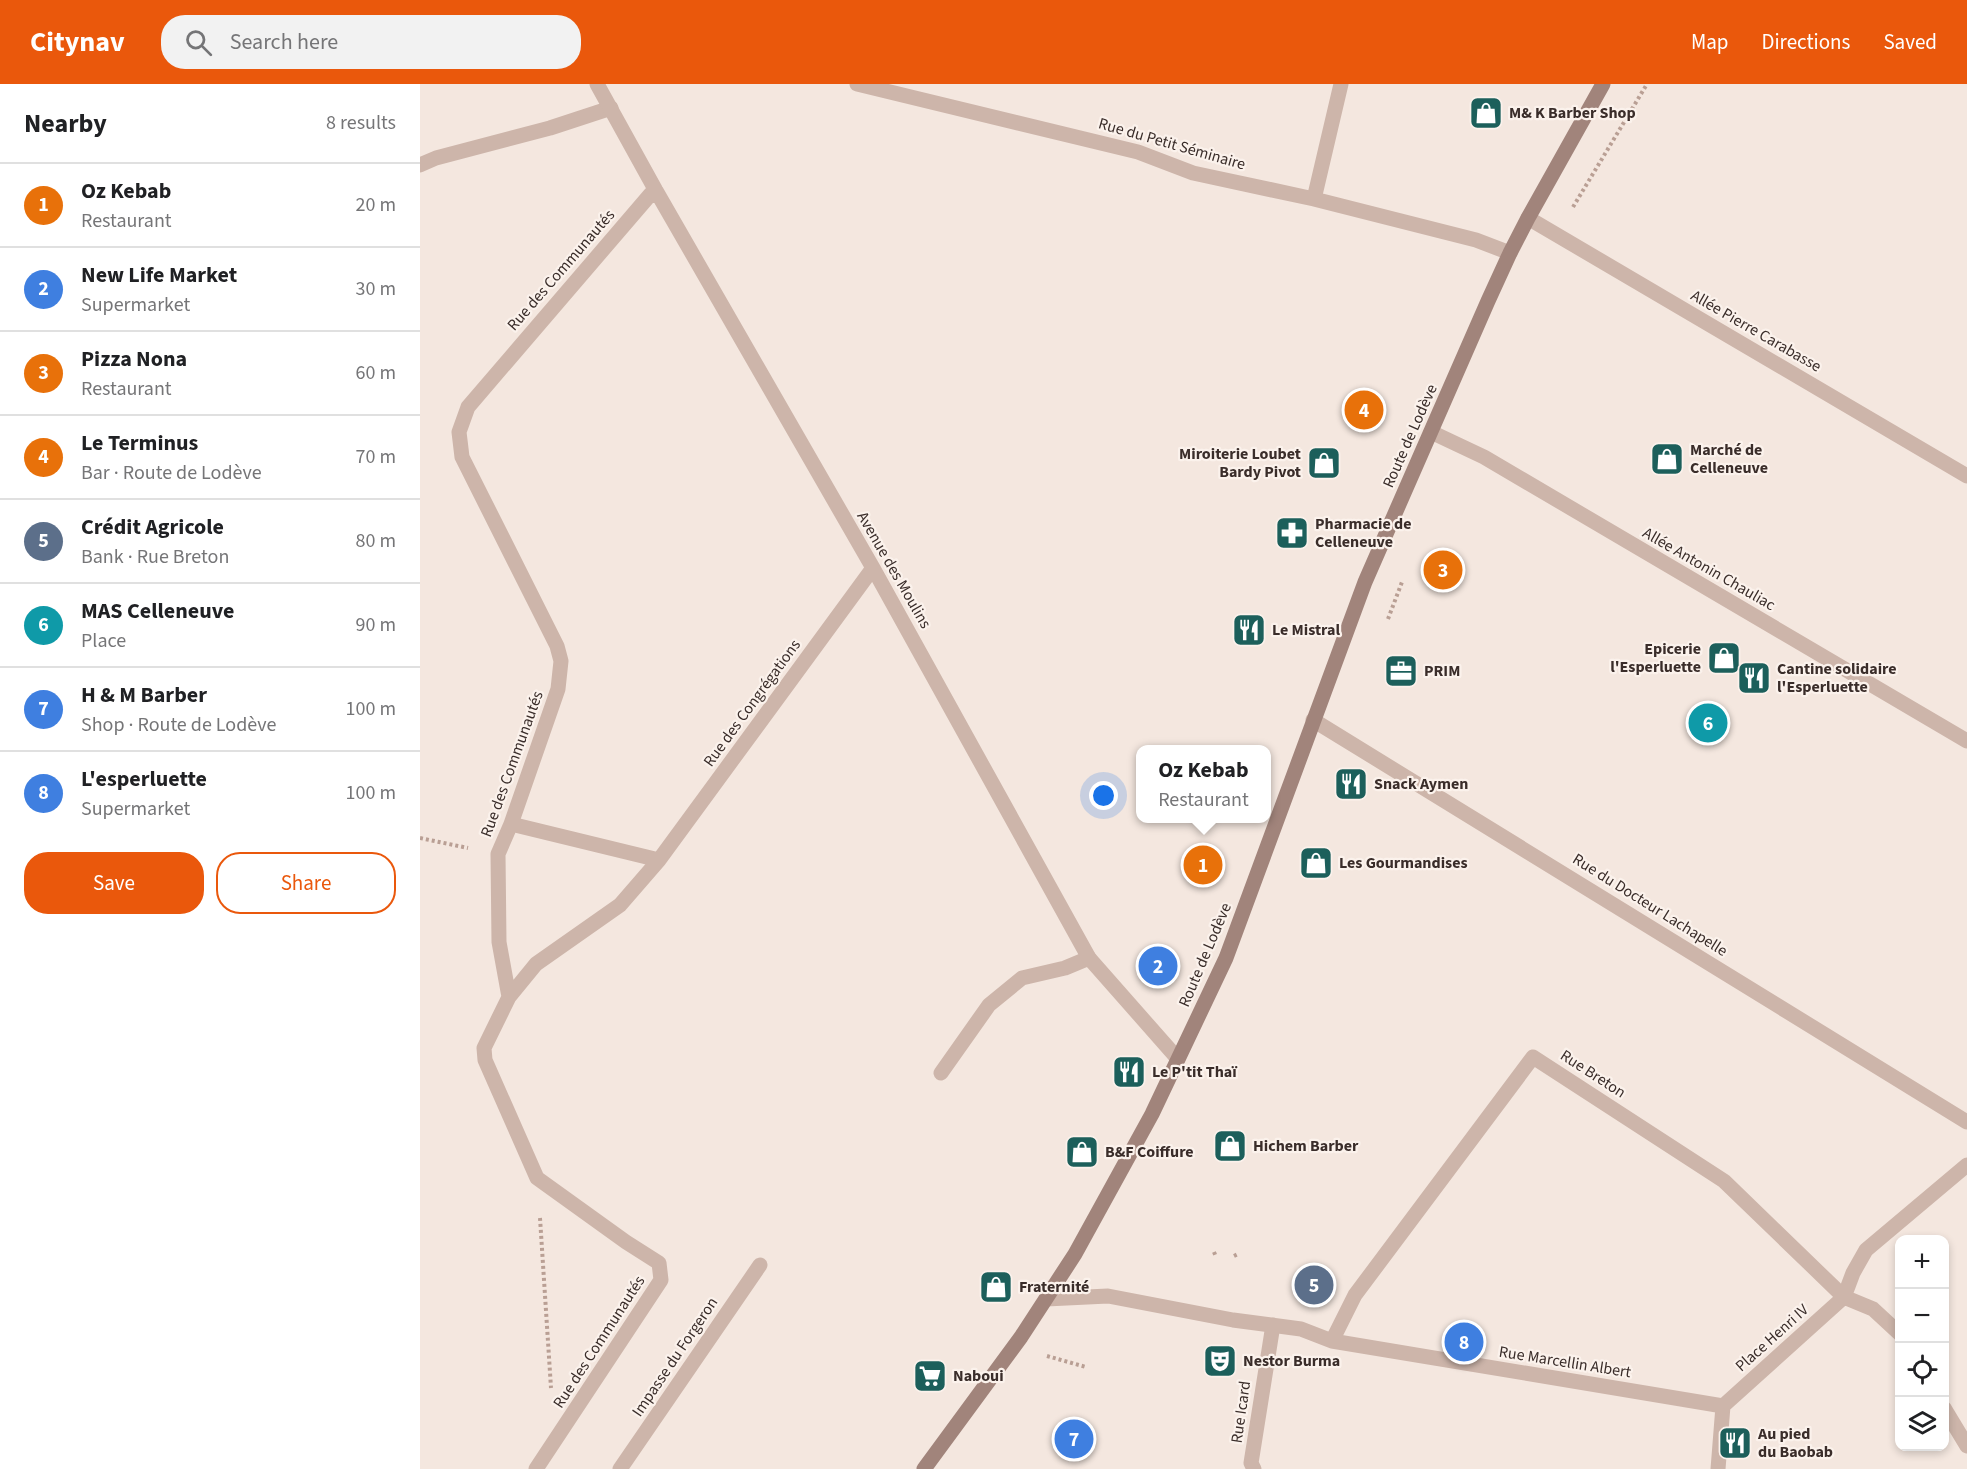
<!DOCTYPE html>
<meta charset="utf-8">
<style>
body{margin:0;font-family:"Source Sans 3",sans-serif;background:#f2f2f2;color:#202124}
.controls{position:absolute;right:18px;bottom:18px;display:grid;overflow:hidden;border-radius:12px;box-shadow:0 3px 9px #0003}
.controls button{width:54px;height:54px;display:grid;place-items:center;padding:0;border:0;border-bottom:2px solid #e0e0e0;background:#fff;color:#202124;font:30px sans-serif}
.you{position:absolute;left:684px;top:712px;width:21px;height:21px;margin:-15px;border:4px solid #fff;border-radius:50%;background:#1a73e8;box-shadow:0 0 0 9px #1a73e833}
.badge{display:grid;place-items:center;width:39px;height:39px;border-radius:50%;background:#ea580c;color:#fff;font-size:20px;font-weight:700}
.pin{position:absolute;translate:-50% -50%;border:3px solid #fff;box-shadow:0 2px 6px #0006}
.popup{position:absolute;left:716px;top:661px;width:135px;height:78px;box-sizing:border-box;display:grid;place-content:center;border-radius:12px;background:#fff;filter:drop-shadow(0 2px 4px #0005);font-size:20px;white-space:nowrap;color:#757577}
.popup b{font-size:22px;color:#202124}
.popup::after{content:'';position:absolute;left:50%;top:100%;margin-left:-12px;border:12px solid transparent;border-top-color:#fff}
.list{margin:0;padding:0;list-style:none}
h2{display:flex;justify-content:space-between;align-items:center;height:78px;margin:0;padding:0 24px;font-size:26px}
h2 small{font-size:20px;font-weight:400;color:#757577}
.list li{display:grid;grid-template-columns:39px 1fr auto;gap:18px;align-items:center;box-sizing:border-box;height:84px;padding:0 24px;border-top:2px solid #e0e0e0}
.list b{display:block;font-size:22px;white-space:nowrap}
.list p{margin:0;font-size:20px;white-space:nowrap;color:#757577}
.list em{font-size:20px;font-style:normal;color:#757577}
.actions{display:flex;gap:12px;padding:18px 24px}
.actions a{flex:1;padding:14px 0;border:2px solid #ea580c;border-radius:24px;text-align:center;font-size:21px;color:#ea580c}
.actions .main{background:#ea580c;color:#fff}
.icon{flex:none;width:33px;height:33px;fill:none;stroke:currentColor;stroke-width:2;stroke-linecap:round;stroke-linejoin:round}
.map{position:relative;flex:none;width:1547px;height:1385px;overflow:hidden}
header{display:flex;align-items:center;gap:36px;box-sizing:border-box;height:84px;padding:0 30px;background:#ea580c;color:#fff}
header strong{font-size:28px}
nav{display:flex;gap:33px;margin-inline-start:auto;font-size:21px}
.search{width:420px;height:54px;background:#f2f2f2;display:flex;align-items:center;gap:15px;box-sizing:border-box;padding:0 21px;border-radius:24px;color:#757577;font-size:22px}
main{display:flex}
aside{flex:1;background:#fff}
.map>svg:first-child{display:block}
.lines{fill:none;stroke-linecap:round;stroke-linejoin:round}
.path{stroke:#b99f94;stroke-width:4;stroke-dasharray:3 3;stroke-linecap:butt}
.lane{stroke:#cdb5aa;stroke-width:15}
.street{stroke:#cdb5aa;stroke-width:15}
.secondary{stroke:#a1847b;stroke-width:15}
.labels{text-anchor:middle;dominant-baseline:central;stroke-width:4.5;stroke-linejoin:round;paint-order:stroke}
.poi-label{font-size:16px;font-weight:bold;fill:#3a2d2a;stroke:#fbf2ec;text-anchor:start}
.street-label{font-size:16px;fill:#3a2d2a;stroke:#fbf2ec}
</style>
<header>
<strong>Citynav</strong>
<div class="search"><svg class="icon" aria-label="search" viewBox="0 0 24 24"><circle cx="10" cy="10" r="6"/><path d="M15 15l6 6"/></svg>Search here</div>
<nav><a>Map</a><a>Directions</a><a>Saved</a></nav>
</header>
<main>
<aside>
<h2>Nearby<small>8 results</small></h2>
<ul class="list">
<li><span class="badge" style="background:#e8710a">1</span><div><b>Oz Kebab</b><p>Restaurant</p></div><em>20 m</em></li>
<li><span class="badge" style="background:#3f7fe0">2</span><div><b>New Life Market</b><p>Supermarket</p></div><em>30 m</em></li>
<li><span class="badge" style="background:#e8710a">3</span><div><b>Pizza Nona</b><p>Restaurant</p></div><em>60 m</em></li>
<li><span class="badge" style="background:#e8710a">4</span><div><b>Le Terminus</b><p>Bar · Route de Lodève</p></div><em>70 m</em></li>
<li><span class="badge" style="background:#5c6f8a">5</span><div><b>Crédit Agricole</b><p>Bank · Rue Breton</p></div><em>80 m</em></li>
<li><span class="badge" style="background:#0f9aa8">6</span><div><b>MAS Celleneuve</b><p>Place</p></div><em>90 m</em></li>
<li><span class="badge" style="background:#3f7fe0">7</span><div><b>H &amp; M Barber</b><p>Shop · Route de Lodève</p></div><em>100 m</em></li>
<li><span class="badge" style="background:#3f7fe0">8</span><div><b>L'esperluette</b><p>Supermarket</p></div><em>100 m</em></li>
</ul>
<div class="actions"><a class="main">Save</a><a>Share</a></div>
</aside>
<div class="map">
<svg width="1547" height="1385" viewBox="0 0 1547 1385">
<rect width="100%" height="100%" fill="#f4e7df"/>
<g class="lines">
<path class="path" d="M 1153,123 L 1227,0
M 968,535 L 982,498
M 0,754 L 48,764
M 120,1134 L 131,1304
M 794,1168 L 796,1173
M 814,1172 L 818,1170
M 627,1272 L 666,1283"/>
<path class="lane" d="M 437,0 L 718,68 L 773,89 L 894,115 L 1056,156 L 1090,169
M 0,81 L 16,74 L 130,44 L 191,24
M 894,115 L 921,0
M 521,989 L 569,921 L 602,894 L 645,884 L 669,874
M 200,1385 L 340,1181"/>
<path class="street" d="M 177,0 L 235,105 L 453,484 L 669,874 L 758,975
M 1108,134 L 1547,392
M 1011,348 L 1064,373 L 1547,657
M 893,636 L 1547,1038
M 91,740 L 239,776
M 89,913 L 79,858 L 78,770 L 91,740 L 138,605 L 141,577 L 137,562 L 42,373 L 39,348 L 48,323 L 235,105
M 626,1215 L 688,1212 L 813,1236 L 881,1245 L 912,1257 L 1303,1322
M 912,1257 L 935,1211 L 1113,973 L 1304,1097 L 1424,1213 L 1453,1225 L 1480,1250
M 1303,1322 L 1424,1213 L 1433,1189 L 1446,1166 L 1547,1081
M 1524,1324 L 1547,1362
M 116,1385 L 241,1196 L 239,1179 L 206,1158 L 117,1094 L 65,976 L 64,964 L 89,913 L 116,880 L 200,821 L 239,776 L 453,484
M 834,1385 L 831,1379 L 853,1241
M 1298,1385 L 1303,1322"/>
<path class="secondary" d="M 504,1385 L 601,1253 L 655,1170 L 732,1030 L 806,874 L 945,498 L 1068,217 L 1090,169 L 1108,134 L 1183,0"/>
</g>
<defs>
<g id="shop-square" transform="scale(1.725)"><rect x="-9" y="-9" width="18" height="18" rx="4" fill="#1c5f5b" stroke="#fbf2ec"/><path d="M-5-2.5h2.3a2.7 3.5 0 0 1 5.4 0H5L5.5 6h-11ZM-1.5-2.5h3a1.5 2.3 0 0 0-3 0Z" fill="#fff"/></g>
<g id="pharmacy-square" transform="scale(1.725)"><rect x="-9" y="-9" width="18" height="18" rx="4" fill="#1c5f5b" stroke="#fbf2ec"/><path d="M-2-6h4v4h4v4h-4v4h-4v-4h-4v-4h4Z" fill="#fff"/></g>
<g id="restaurant-square" transform="scale(1.725)"><rect x="-9" y="-9" width="18" height="18" rx="4" fill="#1c5f5b" stroke="#fbf2ec"/><path d="M-5-6h1v4h1v-4h1v4h1v-4h1v5L-1.5 .5V6h-2V.5L-5-1ZM5-6V6H3V1.5H1.5Q1.5-4 5-6Z" fill="#fff"/></g>
<g id="office-square" transform="scale(1.725)"><rect x="-9" y="-9" width="18" height="18" rx="4" fill="#1c5f5b" stroke="#fbf2ec"/><path d="M-6-3h4V-5.5h4V-3h4V5H-6ZM-1-4.5V-3h2v-1.5ZM-6 0V1H6V0Z" fill="#fff"/></g>
<g id="theatre-square" transform="scale(1.725)"><rect x="-9" y="-9" width="18" height="18" rx="4" fill="#1c5f5b" stroke="#fbf2ec"/><path d="M-5-5.5Q0-4 5-5.5V0Q5 5 0 6Q-5 5-5 0ZM-3.3-2.5H-1v1.5H-3.3ZM1-2.5H3.3v1.5H1ZM-2.8 1Q0 5.5 2.8 1Z" fill="#fff"/></g>
<g id="supermarket-square" transform="scale(1.725)"><rect x="-9" y="-9" width="18" height="18" rx="4" fill="#1c5f5b" stroke="#fbf2ec"/><path d="M-6-5.5h2.5l.6 2H6L4.5 2H-2.5L-4.4-4H-6ZM-1.5 3.2a1.3 1.3 0 1 0 .1 0ZM3 3.2a1.3 1.3 0 1 0 .1 0Z" fill="#fff"/></g>
</defs>
<g fill-rule="evenodd">
<use href="#shop-square" x="1066" y="29"/>
<use href="#shop-square" x="1247" y="375"/>
<use href="#shop-square" x="904" y="379"/>
<use href="#pharmacy-square" x="872" y="449"/>
<use href="#restaurant-square" x="829" y="546"/>
<use href="#shop-square" x="1304" y="574"/>
<use href="#office-square" x="981" y="587"/>
<use href="#restaurant-square" x="1334" y="594"/>
<use href="#restaurant-square" x="931" y="700"/>
<use href="#shop-square" x="896" y="779"/>
<use href="#restaurant-square" x="709" y="988"/>
<use href="#shop-square" x="810" y="1062"/>
<use href="#shop-square" x="662" y="1068"/>
<use href="#shop-square" x="576" y="1203"/>
<use href="#theatre-square" x="800" y="1277"/>
<use href="#supermarket-square" x="510" y="1292"/>
<use href="#restaurant-square" x="1315" y="1359"/>
</g>
<g class="labels">
<g class="poi-label">
<text x="1089" y="29">M&amp; K Barber Shop</text>
<text x="1270" y="366">Marché de<tspan x="1270" dy="18">Celleneuve</tspan></text>
<text x="881" y="370" text-anchor="end">Miroiterie Loubet<tspan x="881" dy="18">Bardy Pivot</tspan></text>
<text x="895" y="440">Pharmacie de<tspan x="895" dy="18">Celleneuve</tspan></text>
<text x="852" y="546">Le Mistral</text>
<text x="1281" y="565" text-anchor="end">Epicerie<tspan x="1281" dy="18">l'Esperluette</tspan></text>
<text x="1357" y="585">Cantine solidaire<tspan x="1357" dy="18">l'Esperluette</tspan></text>
<text x="1004" y="587">PRIM</text>
<text x="954" y="700">Snack Aymen</text>
<text x="919" y="779">Les Gourmandises</text>
<text x="732" y="988">Le P'tit Thaï</text>
<text x="833" y="1062">Hichem Barber</text>
<text x="685" y="1068">B&amp;F Coiffure</text>
<text x="599" y="1203">Fraternité</text>
<text x="823" y="1277">Nestor Burma</text>
<text x="533" y="1292">Naboui</text>
<text x="1338" y="1350">Au pied<tspan x="1338" dy="18">du Baobab</tspan></text>
</g>
<g class="street-label">
<text transform="translate(752 60) rotate(16)">Rue du Petit Séminaire</text>
<text transform="translate(141 186) rotate(-49)">Rue des Communautés</text>
<text transform="translate(1336 247) rotate(30)">Allée Pierre Carabasse</text>
<text transform="translate(990 352) rotate(-66)">Route de Lodève</text>
<text transform="translate(1289 485) rotate(30)">Allée Antonin Chauliac</text>
<text transform="translate(474 486) rotate(60)">Avenue des Moulins</text>
<text transform="translate(332 619) rotate(-54)">Rue des Congrégations</text>
<text transform="translate(92 680) rotate(-70)">Rue des Communautés</text>
<text transform="translate(1230 821) rotate(32)">Rue du Docteur Lachapelle</text>
<text transform="translate(785 871) rotate(-67)">Route de Lodève</text>
<text transform="translate(1173 990) rotate(33)">Rue Breton</text>
<text transform="translate(1352 1254) rotate(-42)">Place Henri IV</text>
<text transform="translate(179 1258) rotate(-57)">Rue des Communautés</text>
<text transform="translate(255 1273) rotate(-56)">Impasse du Forgeron</text>
<text transform="translate(1145 1278) rotate(9)">Rue Marcellin Albert</text>
<text transform="translate(821 1328) rotate(-82)">Rue Icard</text>
</g>
</g>
</svg>
<div class="controls">
<button>+</button>
<button>−</button>
<button><svg class="icon" aria-label="locate" viewBox="0 0 24 24"><circle cx="12" cy="12" r="6"/><path d="M12 2v4M12 18v4M2 12h4M18 12h4"/></svg></button>
<button><svg class="icon" aria-label="layers" viewBox="0 0 24 24"><path d="M12 4l9 5-9 5-9-5zM3 14l9 5 9-5"/></svg></button>
</div>
<div class="you"></div>
<div class="pin badge" style="left:783px;top:781px;background:#e8710a">1</div>
<div class="popup"><b>Oz Kebab</b>Restaurant</div>
<div class="pin badge" style="left:738px;top:882px;background:#3f7fe0">2</div>
<div class="pin badge" style="left:1023px;top:486px;background:#e8710a">3</div>
<div class="pin badge" style="left:944px;top:326px;background:#e8710a">4</div>
<div class="pin badge" style="left:894px;top:1201px;background:#5c6f8a">5</div>
<div class="pin badge" style="left:1288px;top:639px;background:#0f9aa8">6</div>
<div class="pin badge" style="left:654px;top:1355px;background:#3f7fe0">7</div>
<div class="pin badge" style="left:1044px;top:1258px;background:#3f7fe0">8</div>
</div>
</main>
